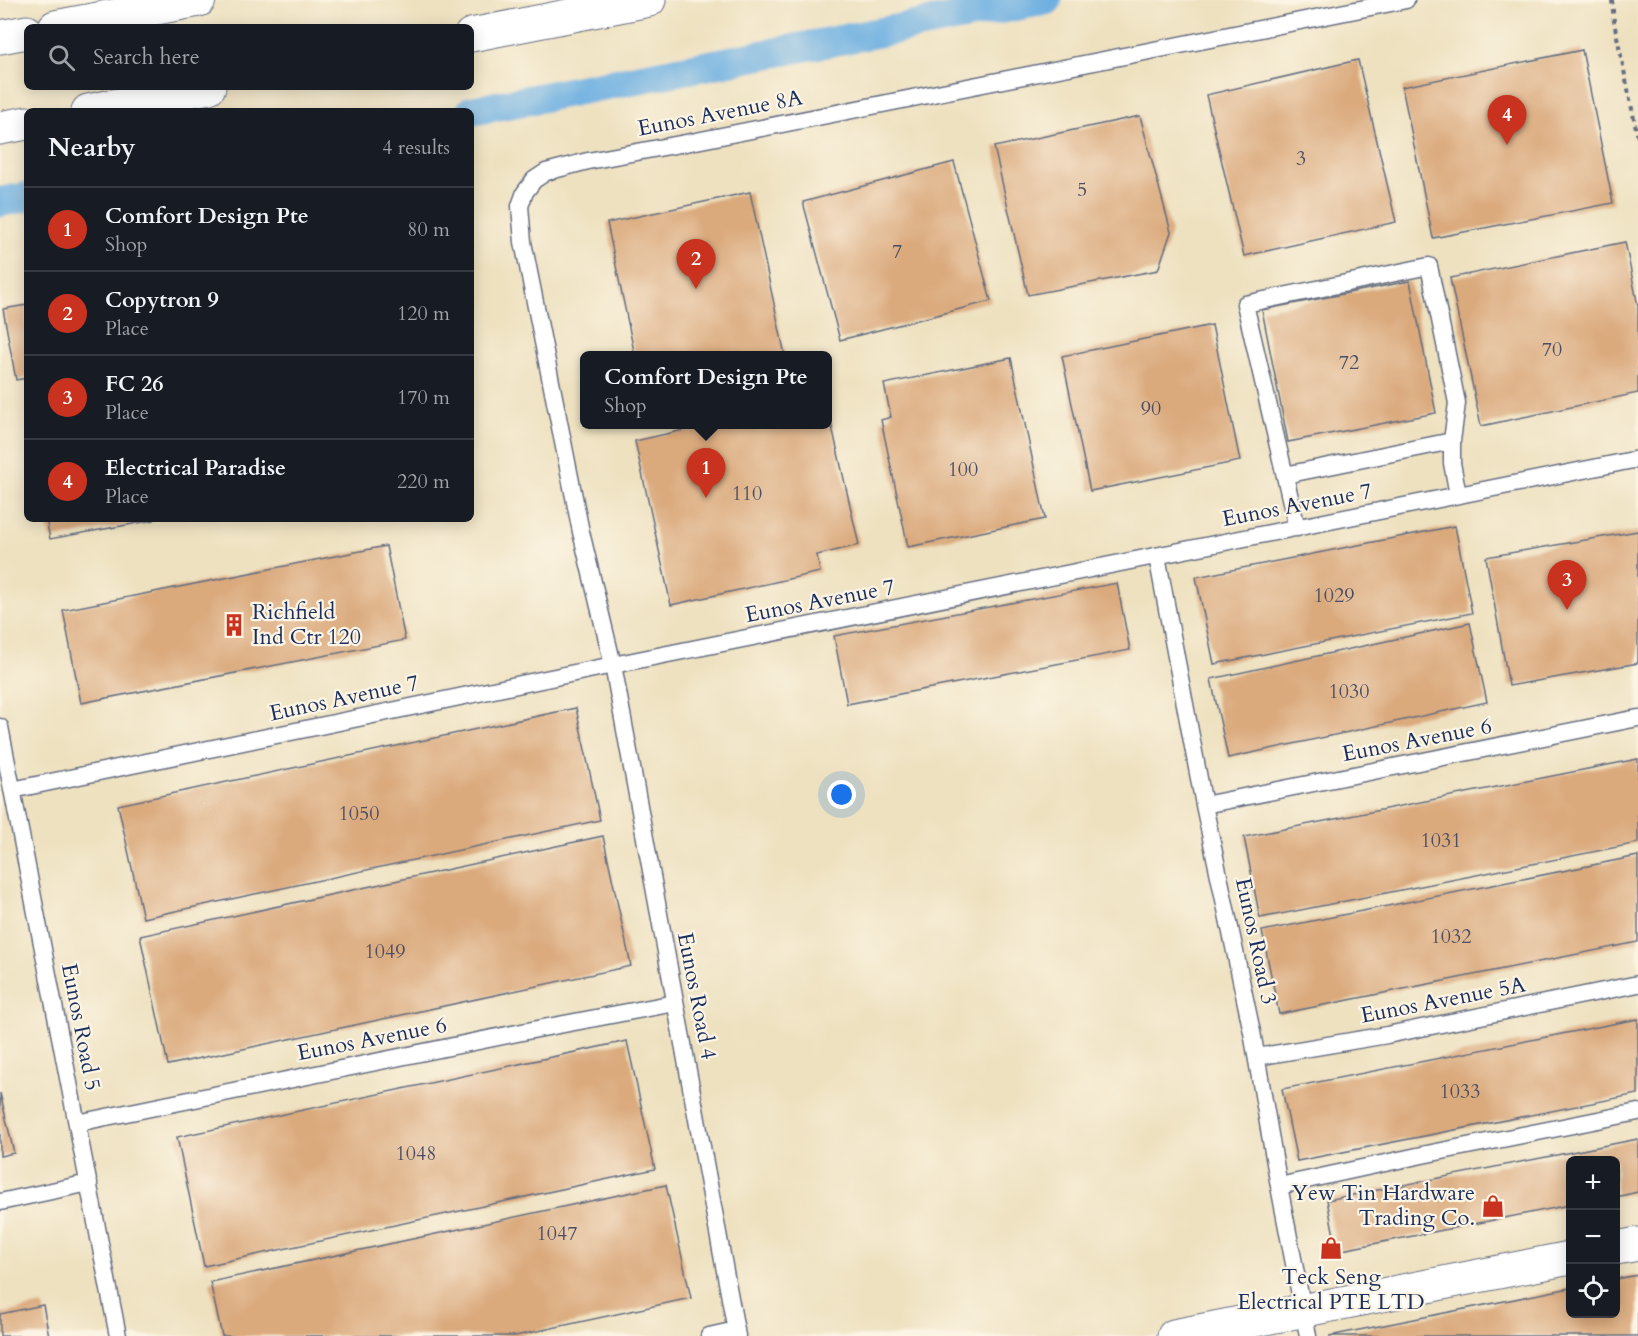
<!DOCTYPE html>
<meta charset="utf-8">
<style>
body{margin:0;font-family:Cardo,serif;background:#20242c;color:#f1f3f6}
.controls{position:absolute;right:18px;bottom:18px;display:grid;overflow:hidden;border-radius:9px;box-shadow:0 3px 15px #0003}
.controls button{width:54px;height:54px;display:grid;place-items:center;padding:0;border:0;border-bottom:2px solid #363941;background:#171b24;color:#f1f3f6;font:30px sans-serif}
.you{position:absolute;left:842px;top:795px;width:21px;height:21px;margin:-15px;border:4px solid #fff;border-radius:50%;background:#1a73e8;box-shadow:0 0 0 9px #1a73e833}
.badge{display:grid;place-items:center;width:39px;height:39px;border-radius:50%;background:#c8321e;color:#fff;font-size:20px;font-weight:700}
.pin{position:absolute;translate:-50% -50px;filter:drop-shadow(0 2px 3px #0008)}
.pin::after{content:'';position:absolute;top:32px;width:21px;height:18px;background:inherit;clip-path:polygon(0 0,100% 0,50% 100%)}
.popup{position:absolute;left:580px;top:351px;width:252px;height:78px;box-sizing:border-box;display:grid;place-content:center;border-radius:9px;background:#171b24;filter:drop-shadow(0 2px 4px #0005);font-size:20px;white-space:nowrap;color:#9ea1a6}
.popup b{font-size:22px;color:#f1f3f6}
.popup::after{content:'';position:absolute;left:50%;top:100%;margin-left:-12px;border:12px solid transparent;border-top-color:#171b24}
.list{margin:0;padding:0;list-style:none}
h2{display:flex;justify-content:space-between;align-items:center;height:78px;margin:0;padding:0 24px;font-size:26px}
h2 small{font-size:20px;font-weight:400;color:#9ea1a6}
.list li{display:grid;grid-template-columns:39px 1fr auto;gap:18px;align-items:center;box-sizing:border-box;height:84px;padding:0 24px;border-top:2px solid #363941}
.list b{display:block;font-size:22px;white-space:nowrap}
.list p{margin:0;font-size:20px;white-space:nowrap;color:#9ea1a6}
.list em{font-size:20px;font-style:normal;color:#9ea1a6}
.icon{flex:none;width:33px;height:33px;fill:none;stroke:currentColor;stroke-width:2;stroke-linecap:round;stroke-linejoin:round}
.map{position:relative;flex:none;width:1638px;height:1336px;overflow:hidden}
.search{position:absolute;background:#171b24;box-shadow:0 3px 15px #0003;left:24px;top:24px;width:450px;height:66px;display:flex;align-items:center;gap:15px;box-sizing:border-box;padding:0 21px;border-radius:9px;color:#9ea1a6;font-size:22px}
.panel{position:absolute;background:#171b24;box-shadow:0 3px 15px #0003;left:24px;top:108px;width:450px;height:414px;border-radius:9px}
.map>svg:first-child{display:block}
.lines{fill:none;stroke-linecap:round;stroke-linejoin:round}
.canal{stroke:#6cafe1;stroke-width:30}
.building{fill:#daa97b}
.service-casing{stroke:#656d80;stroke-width:19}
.minor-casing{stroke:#656d80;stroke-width:35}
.motorway-casing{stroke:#656d80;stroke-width:35}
.path{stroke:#656d80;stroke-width:4;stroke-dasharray:4.5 4.5;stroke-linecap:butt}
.service{stroke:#fff;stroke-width:16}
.minor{stroke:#fff;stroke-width:33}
.motorway{stroke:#fff;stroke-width:33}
.labels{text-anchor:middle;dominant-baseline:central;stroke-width:4.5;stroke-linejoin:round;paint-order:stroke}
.number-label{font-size:20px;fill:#4b4e65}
.street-label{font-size:22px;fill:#1b2f5e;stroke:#fcf5e5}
.poi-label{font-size:22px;fill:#1b2f5e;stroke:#fcf5e5;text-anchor:start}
</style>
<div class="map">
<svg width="1638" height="1336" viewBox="0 0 1638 1336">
<rect width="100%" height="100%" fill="#fcf5e5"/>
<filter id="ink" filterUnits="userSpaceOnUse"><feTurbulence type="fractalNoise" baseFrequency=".0167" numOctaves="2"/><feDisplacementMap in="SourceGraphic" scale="12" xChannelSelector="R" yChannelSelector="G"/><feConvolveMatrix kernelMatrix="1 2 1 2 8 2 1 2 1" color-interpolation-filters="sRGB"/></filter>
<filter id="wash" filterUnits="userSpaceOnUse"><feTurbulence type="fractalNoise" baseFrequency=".008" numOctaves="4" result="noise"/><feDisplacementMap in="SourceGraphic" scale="24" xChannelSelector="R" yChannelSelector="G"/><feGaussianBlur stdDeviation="1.35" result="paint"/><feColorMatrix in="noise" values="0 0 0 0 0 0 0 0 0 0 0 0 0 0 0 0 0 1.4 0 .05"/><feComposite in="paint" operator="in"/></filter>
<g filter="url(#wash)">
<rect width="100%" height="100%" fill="#eee1c0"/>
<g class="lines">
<path class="canal" d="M 471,111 L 1047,0
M 0,202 L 27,197"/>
</g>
<g id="blocks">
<path class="building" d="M 1582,50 L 1613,203 L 1433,238 L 1402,87 Z
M 1358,60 L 1396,222 L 1244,256 L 1206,95 Z
M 1140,116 L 1171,232 L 1158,270 L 1028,295 L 994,147 Z
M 954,162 L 991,301 L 840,340 L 803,202 Z
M 750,192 L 785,355 L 635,356 L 607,223 Z
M 1625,242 L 1638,306 L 1638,393 L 1481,426 L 1450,278 Z
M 1410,281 L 1436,413 L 1288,442 L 1262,310 Z
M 27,305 L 27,378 L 16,380 L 3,309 Z
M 1212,325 L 1240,461 L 1090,491 L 1062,356 Z
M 1011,358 L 1045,519 L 908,547 L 881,420 L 891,417 L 884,384 Z
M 828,409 L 859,545 L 817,555 L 820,572 L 671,605 L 635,441 L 710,424 L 828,424 Z
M 46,519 L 154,519 L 154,520 L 50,539 Z
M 1455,526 L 1472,613 L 1214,664 L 1196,577 Z
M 1638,531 L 1638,663 L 1509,686 L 1486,557 Z
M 386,546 L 405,640 L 81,703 L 63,610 Z
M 1117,583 L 1130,650 L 847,704 L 834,636 Z
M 1470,623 L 1487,702 L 1228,758 L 1211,679 Z
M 576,708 L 600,820 L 143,918 L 118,805 Z
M 1638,759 L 1638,843 L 1260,918 L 1244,837 Z
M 603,836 L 631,966 L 168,1065 L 140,936 Z
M 1638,856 L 1638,942 L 1279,1014 L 1262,931 Z
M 1638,1019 L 1638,1094 L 1297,1161 L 1282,1089 Z
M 627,1041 L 655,1169 L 204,1266 L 177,1137 Z
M 0,1093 L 14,1153 L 0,1156 Z
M 1638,1139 L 1638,1192 L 1616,1197 L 1616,1160 L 1570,1160 L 1570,1205 L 1337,1251 L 1327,1200 Z
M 666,1185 L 691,1298 L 515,1336 L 222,1336 L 210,1282 Z
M 1638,1275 L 1638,1336 L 1329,1336 L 1570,1288 L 1570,1314 L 1616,1314 L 1616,1279 Z
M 43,1305 L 49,1336 L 0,1336 L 0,1314 Z"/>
</g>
</g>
<g filter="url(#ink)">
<use href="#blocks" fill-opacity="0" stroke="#656d80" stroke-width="1.5"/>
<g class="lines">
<g class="service-casing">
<path id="service" d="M 1285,475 L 1452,441
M 1297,528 L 1245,304 L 1429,266 L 1457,403 L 1452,441 L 1452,463 L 1458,495
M 1157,556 L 1204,805 L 1252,1032 L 1279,1186 L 1308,1336
M 0,727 L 118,1336
M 12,790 L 613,665 L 1638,459
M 1204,805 L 1638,718
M 1257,1057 L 1387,1035 L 1638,984
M 77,1123 L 527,1031 L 675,1003
M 1279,1186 L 1422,1155 L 1638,1112
M 0,1202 L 89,1183
M 709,1336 L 736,1330
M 737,1336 L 613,665 L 581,532 L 523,242 L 520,206 L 525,192 L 534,180 L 546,172 L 588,161 L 691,142 L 1406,0"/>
</g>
<g class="minor-casing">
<path id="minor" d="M 1616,1248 L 1638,1244
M 1174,1336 L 1570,1258"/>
</g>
<g class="motorway-casing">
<path id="motorway" d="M 55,27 L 199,0
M 471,35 L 649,0
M 0,37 L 27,32
M 88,111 L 209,87
M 0,128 L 27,123"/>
</g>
<path class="path" d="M 1612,0 L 1614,22 L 1638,138"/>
<use href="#service" class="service"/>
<use href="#minor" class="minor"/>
<use href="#motorway" class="motorway"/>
</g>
</g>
<defs>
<g id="building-bare" transform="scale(1.8)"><path d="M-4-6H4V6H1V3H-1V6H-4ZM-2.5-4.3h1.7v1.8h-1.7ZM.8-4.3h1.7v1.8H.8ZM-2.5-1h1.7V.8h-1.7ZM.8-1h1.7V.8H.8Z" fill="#c8321e" stroke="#fcf5e5" stroke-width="2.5" paint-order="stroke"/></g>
<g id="shop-bare" transform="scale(1.8)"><path d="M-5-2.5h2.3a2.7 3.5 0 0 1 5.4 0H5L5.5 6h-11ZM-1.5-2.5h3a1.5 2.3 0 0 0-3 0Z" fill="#c8321e" stroke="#fcf5e5" stroke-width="2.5" paint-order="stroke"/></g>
</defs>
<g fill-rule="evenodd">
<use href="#building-bare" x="234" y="625"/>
<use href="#shop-bare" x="1493" y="1206"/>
<use href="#shop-bare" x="1331" y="1248"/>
</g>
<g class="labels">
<g class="number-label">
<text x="1301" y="158">3</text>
<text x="1082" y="189">5</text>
<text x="897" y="251">7</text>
<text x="1552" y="349">70</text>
<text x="1349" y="362">72</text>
<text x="1151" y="408">90</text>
<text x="963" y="469">100</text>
<text x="747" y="493">110</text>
<text x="1334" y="595">1029</text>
<text x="1349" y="691">1030</text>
<text x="359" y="813">1050</text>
<text x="1441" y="840">1031</text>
<text x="1451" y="936">1032</text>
<text x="385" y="951">1049</text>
<text x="1460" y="1091">1033</text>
<text x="416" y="1153">1048</text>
<text x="557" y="1233">1047</text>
</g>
<g class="street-label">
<text transform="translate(720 113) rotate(-11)">Eunos Avenue 8A</text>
<text transform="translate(1297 505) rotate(-11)">Eunos Avenue 7</text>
<text transform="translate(820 601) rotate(-11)">Eunos Avenue 7</text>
<text transform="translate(344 698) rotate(-12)">Eunos Avenue 7</text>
<text transform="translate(1417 740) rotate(-11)">Eunos Avenue 6</text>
<text transform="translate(1256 941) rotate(78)">Eunos Road 3</text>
<text transform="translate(697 996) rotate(79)">Eunos Road 4</text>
<text transform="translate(1443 1000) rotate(-11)">Eunos Avenue 5A</text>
<text transform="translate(81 1027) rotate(79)">Eunos Road 5</text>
<text transform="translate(372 1039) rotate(-11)">Eunos Avenue 6</text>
</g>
<g class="poi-label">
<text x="252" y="612">Richfield<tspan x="252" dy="25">Ind Ctr 120</tspan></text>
<text x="1475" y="1193" text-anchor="end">Yew Tin Hardware<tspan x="1475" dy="25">Trading Co.</tspan></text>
<text x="1331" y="1277" text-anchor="middle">Teck Seng<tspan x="1331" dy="25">Electrical PTE LTD</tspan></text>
</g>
</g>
</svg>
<div class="controls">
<button>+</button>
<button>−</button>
<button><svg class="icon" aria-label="locate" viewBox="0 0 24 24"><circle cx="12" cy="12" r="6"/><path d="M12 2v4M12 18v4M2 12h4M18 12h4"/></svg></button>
</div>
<div class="you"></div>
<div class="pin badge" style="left:706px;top:498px">1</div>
<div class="popup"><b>Comfort Design Pte</b>Shop</div>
<div class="pin badge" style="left:696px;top:289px">2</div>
<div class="pin badge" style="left:1567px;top:610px">3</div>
<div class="pin badge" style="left:1507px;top:145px">4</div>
<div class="search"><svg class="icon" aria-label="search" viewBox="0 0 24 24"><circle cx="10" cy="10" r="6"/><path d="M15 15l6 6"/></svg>Search here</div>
<section class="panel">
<h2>Nearby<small>4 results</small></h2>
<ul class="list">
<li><span class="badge">1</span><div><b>Comfort Design Pte</b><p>Shop</p></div><em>80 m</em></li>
<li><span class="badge">2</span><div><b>Copytron 9</b><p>Place</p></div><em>120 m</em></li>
<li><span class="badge">3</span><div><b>FC 26</b><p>Place</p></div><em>170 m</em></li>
<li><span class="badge">4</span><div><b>Electrical Paradise</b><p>Place</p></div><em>220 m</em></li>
</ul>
</section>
</div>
